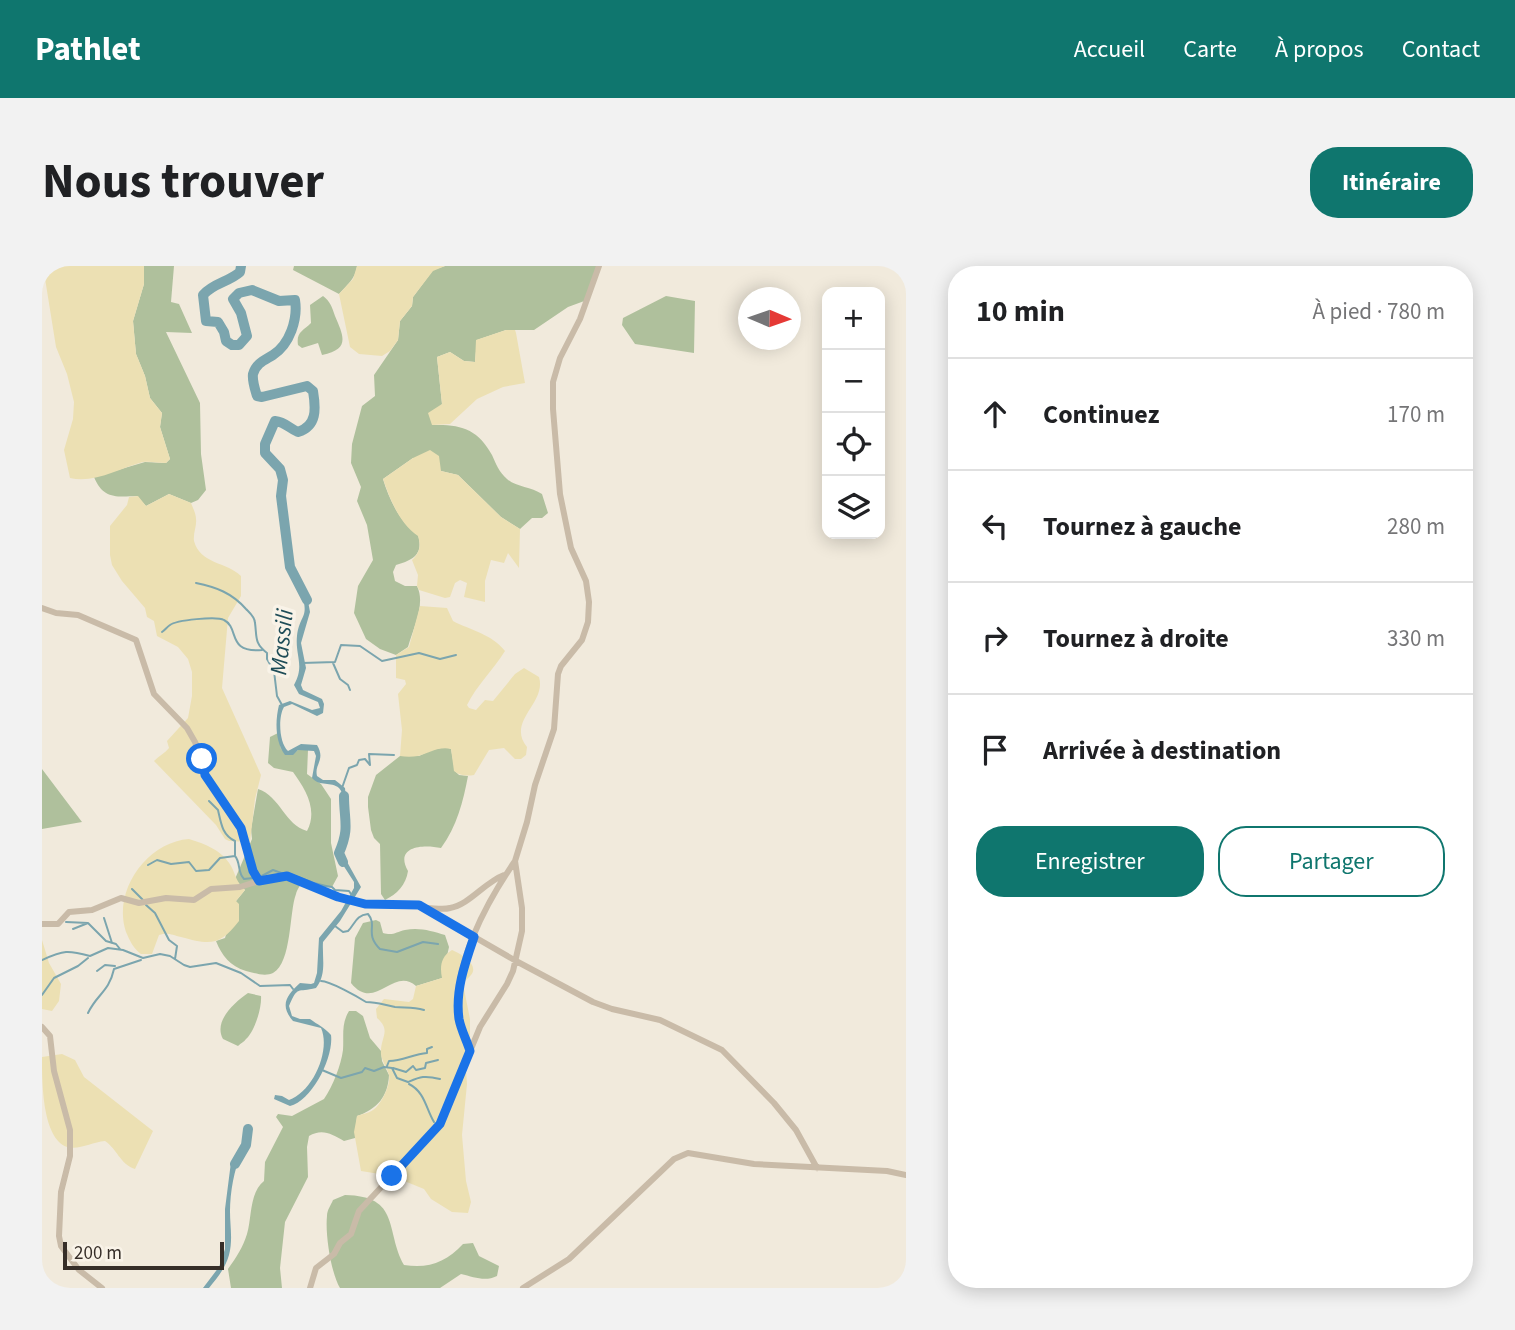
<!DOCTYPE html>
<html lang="fr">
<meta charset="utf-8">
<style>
body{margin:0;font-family:"Source Sans 3",sans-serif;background:#f2f2f2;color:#202124}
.controls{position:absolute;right:21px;top:21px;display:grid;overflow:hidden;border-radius:14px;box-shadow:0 4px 18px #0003}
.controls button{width:63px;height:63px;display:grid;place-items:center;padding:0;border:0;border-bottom:2px solid #e0e0e0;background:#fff;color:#202124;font:35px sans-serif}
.compass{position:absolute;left:696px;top:21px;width:63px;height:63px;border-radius:50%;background:#fff;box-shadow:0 4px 18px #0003;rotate:92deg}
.scale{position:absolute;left:21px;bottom:18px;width:161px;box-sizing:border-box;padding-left:7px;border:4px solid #362e28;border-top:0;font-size:19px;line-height:24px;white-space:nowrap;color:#362e28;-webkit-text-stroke:5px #f9f3e8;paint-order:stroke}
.stop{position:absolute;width:21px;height:21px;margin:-16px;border:5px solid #1a73e8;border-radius:50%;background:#fff}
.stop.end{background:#1a73e8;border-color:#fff;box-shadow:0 2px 7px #0008}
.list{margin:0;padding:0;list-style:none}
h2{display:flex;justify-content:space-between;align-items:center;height:91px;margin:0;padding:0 28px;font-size:30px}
h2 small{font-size:23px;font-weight:400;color:#757577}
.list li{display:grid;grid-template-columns:46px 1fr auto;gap:21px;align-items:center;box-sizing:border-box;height:112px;padding:0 28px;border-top:2px solid #e0e0e0}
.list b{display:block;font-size:26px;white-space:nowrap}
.list em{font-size:23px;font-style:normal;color:#757577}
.actions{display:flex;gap:14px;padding:21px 28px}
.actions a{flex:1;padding:16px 0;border:2px solid #0f766e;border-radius:28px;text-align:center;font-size:24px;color:#0f766e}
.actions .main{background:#0f766e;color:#fff}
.icon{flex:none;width:38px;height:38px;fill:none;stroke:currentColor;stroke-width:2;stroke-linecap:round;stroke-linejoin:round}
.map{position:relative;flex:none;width:864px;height:1022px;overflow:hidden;border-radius:28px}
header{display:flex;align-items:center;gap:42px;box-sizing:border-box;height:98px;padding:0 35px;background:#0f766e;color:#fff}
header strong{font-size:33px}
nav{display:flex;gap:38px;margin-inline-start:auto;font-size:24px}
.intro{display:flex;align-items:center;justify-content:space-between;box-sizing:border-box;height:168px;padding:0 42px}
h1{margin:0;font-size:49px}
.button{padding:18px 32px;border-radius:28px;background:#0f766e;color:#fff;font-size:24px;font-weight:700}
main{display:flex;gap:42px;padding:0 42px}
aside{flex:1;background:#fff;border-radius:28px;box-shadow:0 4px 18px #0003}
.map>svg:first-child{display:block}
.green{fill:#afc09c}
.sand{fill:#ece0b3}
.water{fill:#7ba5ae}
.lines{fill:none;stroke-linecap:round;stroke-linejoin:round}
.stream{stroke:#7ba5ae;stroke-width:2}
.river{stroke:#7ba5ae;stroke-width:10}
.street{stroke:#c9bba8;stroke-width:6}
.route{stroke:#1a73e8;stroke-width:9}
.labels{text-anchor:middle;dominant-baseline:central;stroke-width:7;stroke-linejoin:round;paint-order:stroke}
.water-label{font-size:24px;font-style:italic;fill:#1e4c57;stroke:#f9f3e8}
</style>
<header>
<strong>Pathlet</strong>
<nav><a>Accueil</a><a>Carte</a><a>À propos</a><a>Contact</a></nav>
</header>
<div class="intro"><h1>Nous trouver</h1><a class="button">Itinéraire</a></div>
<main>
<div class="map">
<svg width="864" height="1022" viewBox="0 0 864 1022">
<rect width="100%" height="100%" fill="#f1eadc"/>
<path class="green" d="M 102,0 L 132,0 L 129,36 L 137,38 L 150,67 L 124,66 L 158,137 L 159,188 L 164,224 L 156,234 L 149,237 L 127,228 L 104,240 L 95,230 C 74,231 61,233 52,211 L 103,196 L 124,197 L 128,193 L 118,161 L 120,147 L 108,132 L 103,110 L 94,88 L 91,55 L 102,18 Z
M 252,0 L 315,0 C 314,12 305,19 297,28 L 251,4 Z
M 403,0 L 557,0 L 545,34 L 526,41 L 492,64 L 464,64 L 435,74 L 433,96 L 422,95 L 408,86 L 395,91 L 400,138 L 390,159 C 419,158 436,163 450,189 C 454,198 457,206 465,213 C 474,221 489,221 500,228 L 506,247 L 500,252 L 490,252 L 478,263 L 459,251 L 416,209 L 399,205 L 371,192 L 341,213 C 347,233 358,257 376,269 C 382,289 370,294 354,299 L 351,306 L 353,315 L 363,320 L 375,320 C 384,338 371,363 366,381 L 354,389 L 338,383 L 324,373 L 312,347 L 316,320 L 331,294 L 325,259 L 315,235 L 319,221 L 309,197 L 310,178 L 320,140 L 333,130 L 332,109 L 356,74 L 358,55 L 370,40 L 371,31 L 391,4 Z
M 281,30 C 288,35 290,41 293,50 C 302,71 308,83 280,89 L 276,77 L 260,82 L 256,79 C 254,66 261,65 269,57 L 268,39 Z
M 624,30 L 653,35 L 652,87 L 593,78 L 580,59 L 581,52 Z
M 236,467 L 239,483 L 251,488 L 256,484 L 266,484 L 265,508 L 279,518 L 289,533 L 289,577 L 296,610 L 290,621 L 280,621 L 273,616 L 261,614 C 259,619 255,623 254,628 C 247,646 250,696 231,707 C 223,711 212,707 204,705 C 188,700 180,690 174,675 L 183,672 L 194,635 L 203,624 L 193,613 L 210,573 L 209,563 L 216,523 C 238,530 243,559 265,565 C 276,544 264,524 251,506 L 232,502 L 226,497 L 228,471 Z
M 404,481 L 409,483 L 413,505 L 417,509 L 426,510 C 421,536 415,560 399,582 C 381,578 352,580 366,605 C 364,619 355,628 343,634 L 339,628 L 338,578 L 332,572 L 329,564 L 326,541 L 326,531 L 334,509 L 358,490 L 377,490 L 389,484 Z
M 0,503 L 40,556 L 0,563 Z
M 334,654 L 338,656 L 341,667 C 351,670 354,666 363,664 C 377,661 390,665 403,669 L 407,681 L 400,712 L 374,720 C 351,700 333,747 309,717 L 313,672 L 321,657 Z
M 206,727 L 219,730 C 220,741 213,765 204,773 C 202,776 199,777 196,780 L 181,773 C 171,755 193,736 206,727 Z
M 307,745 L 314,745 L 321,750 L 328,772 L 339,785 L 340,795 L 347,809 C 346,831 335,843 315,850 L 313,872 L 302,875 C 290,868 280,862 267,870 L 265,881 L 266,911 L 243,956 L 238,1002 L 240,1022 L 189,1022 L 186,1003 C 194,992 201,981 205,968 C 210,952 207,927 222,915 L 223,896 L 241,861 L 234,851 L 236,848 L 250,850 L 282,833 C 291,820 299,799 301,784 C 302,769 299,758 307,745 Z
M 303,929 C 359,930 343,965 362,999 C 387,1003 404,996 421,978 L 431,977 L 437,990 L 457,1000 L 455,1010 C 443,1016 432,1011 419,1008 L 398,1022 L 298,1022 C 289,1007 283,968 285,950 C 285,944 289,939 291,934 Z"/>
<path class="sand" d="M 1,0 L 102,0 L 102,18 L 91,55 L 94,88 L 103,110 L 108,132 L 120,147 L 118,161 L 128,193 L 124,197 C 117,197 108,195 101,196 C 78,202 52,218 28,212 L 22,184 L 31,153 L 32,136 L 25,108 L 14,81 Z
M 315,0 L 403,0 L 391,5 L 371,31 L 370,40 L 358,55 L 356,74 L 348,85 L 340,90 L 317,88 L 308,81 L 297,28 L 311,13 Z
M 464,64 L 473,64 L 474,67 L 483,117 L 461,121 L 435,133 L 408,158 L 390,159 L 386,147 L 400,138 L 395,91 L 408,86 L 422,95 L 433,96 L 434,74 Z
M 388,184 L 397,190 L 399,205 L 416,209 L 459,251 L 478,263 L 477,302 L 466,287 L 462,297 L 449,294 L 443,315 L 443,336 L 422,331 L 425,317 L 418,314 L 413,317 L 408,331 L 403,332 L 377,324 L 375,320 L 376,309 L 370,294 C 378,286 379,280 376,270 C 357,257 348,233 341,213 L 371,192 Z
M 127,228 L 149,237 C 151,242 154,248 154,253 C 155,260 151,267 152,275 C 158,298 185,296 199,310 L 199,330 L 186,352 L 180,422 L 219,509 L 213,533 L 208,576 L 187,575 L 183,573 L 174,559 L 112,495 C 117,490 123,487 127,482 L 125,475 L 146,452 L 150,430 L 150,406 L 146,393 L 136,381 L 115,370 L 112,355 L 105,351 L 103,342 L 80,315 L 70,299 L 68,289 L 68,260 L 85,239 L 87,231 L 96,230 L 104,240 Z
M 378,340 L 405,342 L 411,355 C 428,364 450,368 463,385 C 451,404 435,419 425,439 L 427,442 L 434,444 L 443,434 L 451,435 L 473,408 L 482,402 L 497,411 C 505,437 464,455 485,481 L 484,489 L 479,493 L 473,493 L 462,482 L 447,484 L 432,509 C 425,510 418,510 412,505 L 409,483 C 397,480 387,487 376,490 C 370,491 364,491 358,490 L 360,464 L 356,428 L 364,418 L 363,414 L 354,412 L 354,389 L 367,381 Z
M 147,573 C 163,578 180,584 189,600 C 194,609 194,616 203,624 L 194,635 L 197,638 L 197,655 C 178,680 168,679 139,671 C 130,669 126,666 117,669 L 110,688 L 99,688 C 91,682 88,675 84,666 C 70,625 105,576 147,573 Z
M 0,674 L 7,697 L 19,718 L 17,735 L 10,745 L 0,743 Z
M 410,684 C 417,687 438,698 429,709 C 427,712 423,714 421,718 L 428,753 L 428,785 L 424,804 L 425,818 L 420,869 L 424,915 L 429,936 L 426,947 L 410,946 L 389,933 L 382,923 L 350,910 L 319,905 L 312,866 L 315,850 C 320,848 327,847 331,844 C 339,839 349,818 347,809 C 345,801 340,796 339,788 C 338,771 350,765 335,752 L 334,743 L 342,733 L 367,736 L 371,733 L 374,720 L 400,712 C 398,702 398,691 410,684 Z
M 20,788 L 33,794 L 42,811 L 111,865 L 93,903 C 78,898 75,883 63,875 C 50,876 38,884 25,881 C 0,872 0,815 0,791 Z"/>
<path class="water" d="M 264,324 L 268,346 L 259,377 L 264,402 L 259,419 L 261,424 L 280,433 L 282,438 L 281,447 L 275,450 L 250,438 L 242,441 C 236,451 237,477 246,485 L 259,478 L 275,479 C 284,494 272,498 275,510 L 281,514 L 293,514 L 303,522 L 305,543 C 299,537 303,528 297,522 C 289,515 278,521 270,512 L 274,490 L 272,485 L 256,484 L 251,489 L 243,489 C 233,476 233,455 237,439 L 248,435 L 270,444 L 278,442 L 276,436 L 257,428 L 252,419 C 263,399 253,390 255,370 C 258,347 268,353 259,326 Z
M 296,585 L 299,585 L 319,621 L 298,655 L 281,676 C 280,692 285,708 274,722 C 255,727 256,719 247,740 L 250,750 L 258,753 L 268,753 C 276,759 282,761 289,769 C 292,791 270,835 248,840 L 232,833 L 233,829 L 240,830 L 247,834 C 271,826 289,784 279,762 L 251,755 C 237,739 245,729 258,717 L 269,718 L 272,717 L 275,707 L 277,672 L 299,645 L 312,622 L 312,616 L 294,588 Z
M 200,887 C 192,902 188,927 188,945 C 188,960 191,974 187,989 C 183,1003 175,1012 167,1022 L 161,1022 L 177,1001 L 183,983 L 183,943 L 189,896 Z"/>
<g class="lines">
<path class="stream" d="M 154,317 C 174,321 190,327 204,343 C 208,347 213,351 213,357 C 215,371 212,377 225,387 L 225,393 L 232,405 L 235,430 L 240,439
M 120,366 C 123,364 125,361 128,359 C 134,354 175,350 182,354 C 198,362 184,387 220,384
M 260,397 L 293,396 L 299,379 L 318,380 L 340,395 L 377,387 L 398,393 L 414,389
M 291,397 L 298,413 L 306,419 L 308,424
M 300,522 L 307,502 L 315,499 L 317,494 L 323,493 L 328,499 L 327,488 L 352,489
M 167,535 L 176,544 C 179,557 180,569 193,575 L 193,589
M 106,599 L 115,594 L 129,598 L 147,596 L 154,605 L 167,604 L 178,592 L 193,590 C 199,597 195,606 202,613 L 211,612
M 248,608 C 262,613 276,620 290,621 L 293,624 L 307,625 L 309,628
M 216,612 L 231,604 L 242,608
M 90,623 L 101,634
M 104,639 L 113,647 L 127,674 L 135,680 L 133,693
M 62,652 L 70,677
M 24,656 L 46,657 L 64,675 L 74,678 L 78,683
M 293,660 L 301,666 L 306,665 C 313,658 314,649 326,648 C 336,660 322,667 338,683 L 355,686 L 381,676 L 396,678
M 31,663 L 46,657
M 0,694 C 22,684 26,684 48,690 L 66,682 L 81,684 L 101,692 L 118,688 L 128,690 L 142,699 L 148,701 L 174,697 L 199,707 L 218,720 L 248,719 L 251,723
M 55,705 L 63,699 L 73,700
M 279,715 C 288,715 316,731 324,736 C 335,736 342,739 353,741 C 363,742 371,741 382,744
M 0,729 L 12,712 L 36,700 L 46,692
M 46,747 C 55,728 67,726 72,703 L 99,694
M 345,800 L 347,795 C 361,795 371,788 385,787 L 385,783 L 390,781
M 351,802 L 364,806 L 371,800 L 374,804 L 383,802 L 384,797 L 396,794
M 280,804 L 299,812 L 320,806 L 323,802 L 332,805 L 342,801 L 350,802 L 355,812 L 366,816 C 378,811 382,809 398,813
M 367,818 C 383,826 384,843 392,856"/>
<path class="river" d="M 199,0 L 198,6 C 187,16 171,17 161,29 L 164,55 L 176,56 L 182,66 L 184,75 L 190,79 L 197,79 L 205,70 L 199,47 L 191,33 L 197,27 L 210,24 L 237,35 L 253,34 C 256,53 248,78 231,89 C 223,94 214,97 211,108 C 210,115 213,123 215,130 L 220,131 L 265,120 L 271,125 C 274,143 275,160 256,166 C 247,162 243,156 233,155 L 223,178 L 223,187 L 238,203 L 241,214 L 239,230 L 248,301 L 265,334
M 301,596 L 297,587 C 308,562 302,555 302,530
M 193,898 L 204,879 L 206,863"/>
<path class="street" d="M 0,342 L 14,347 L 36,349 L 94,374 L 112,428 L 145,462 L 153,476 L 160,493 L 163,509 L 199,562 L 211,605 L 217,615
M 385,642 C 392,642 401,644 408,642 C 427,639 443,616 462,609
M 0,658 L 16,658 L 27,646 L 50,644 L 79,632 L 97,637 L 124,632 L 152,634 L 169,623 L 198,621 L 217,615 L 245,610 L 296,631 L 323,638 L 377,639 L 474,695 L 551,736 L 570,743 L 618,754 L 680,784 L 732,837 L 754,864 L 775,902
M 0,761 L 8,770 L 12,805 L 28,864 L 28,890 L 19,926 L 17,970 L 19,980 L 37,1004 L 60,1022
M 428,785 C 425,775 419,764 417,754 C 409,701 444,637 473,595
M 268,1022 L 274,1002 L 292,988 L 298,977 L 309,968 L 317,945 L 398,858 L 438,761 L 465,718 L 471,705 L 480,665 L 480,642 L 473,595 L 485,556 L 493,519 L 512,463 L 516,408 L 519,400 L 540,374 L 546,356 L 547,336 L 544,315 L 529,282 L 518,228 L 511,143 L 511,116 L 518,92 L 538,53 L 557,0
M 481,1022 L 527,993 L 632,893 L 646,887 L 712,898 L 845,905 L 864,909"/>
</g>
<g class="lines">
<path class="route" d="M 160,493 L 163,509 L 199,562 L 211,605 L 217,615 L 245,610 L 296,631 L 323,638 L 377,639 L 432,671 C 423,697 413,725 417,753 C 419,764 425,775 428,785 L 398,858 L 350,910"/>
</g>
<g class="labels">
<g class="water-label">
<text transform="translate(240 376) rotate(-84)">Massili</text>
</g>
</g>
</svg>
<div class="controls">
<button>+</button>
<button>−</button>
<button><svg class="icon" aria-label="locate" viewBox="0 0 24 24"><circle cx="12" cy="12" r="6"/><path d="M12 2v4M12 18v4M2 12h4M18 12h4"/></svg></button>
<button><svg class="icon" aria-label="layers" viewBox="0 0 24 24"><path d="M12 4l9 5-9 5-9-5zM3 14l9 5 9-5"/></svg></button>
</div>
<svg class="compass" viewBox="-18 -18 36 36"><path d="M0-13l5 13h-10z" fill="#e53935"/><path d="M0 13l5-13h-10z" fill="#757577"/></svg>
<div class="scale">200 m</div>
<div class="stop" style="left:160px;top:493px"></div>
<div class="stop end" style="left:350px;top:910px"></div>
</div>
<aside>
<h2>10 min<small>À pied · 780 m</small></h2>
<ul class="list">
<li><svg class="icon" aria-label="ahead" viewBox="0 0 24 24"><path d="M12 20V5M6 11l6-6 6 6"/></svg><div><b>Continuez</b></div><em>170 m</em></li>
<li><svg class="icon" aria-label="left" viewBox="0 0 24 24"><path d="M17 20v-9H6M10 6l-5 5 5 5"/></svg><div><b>Tournez à gauche</b></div><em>280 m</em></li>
<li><svg class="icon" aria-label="right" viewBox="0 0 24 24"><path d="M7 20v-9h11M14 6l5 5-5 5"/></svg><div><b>Tournez à droite</b></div><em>330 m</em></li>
<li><svg class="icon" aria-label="arrive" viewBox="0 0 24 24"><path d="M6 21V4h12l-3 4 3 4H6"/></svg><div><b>Arrivée à destination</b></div></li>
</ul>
<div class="actions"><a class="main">Enregistrer</a><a>Partager</a></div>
</aside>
</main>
